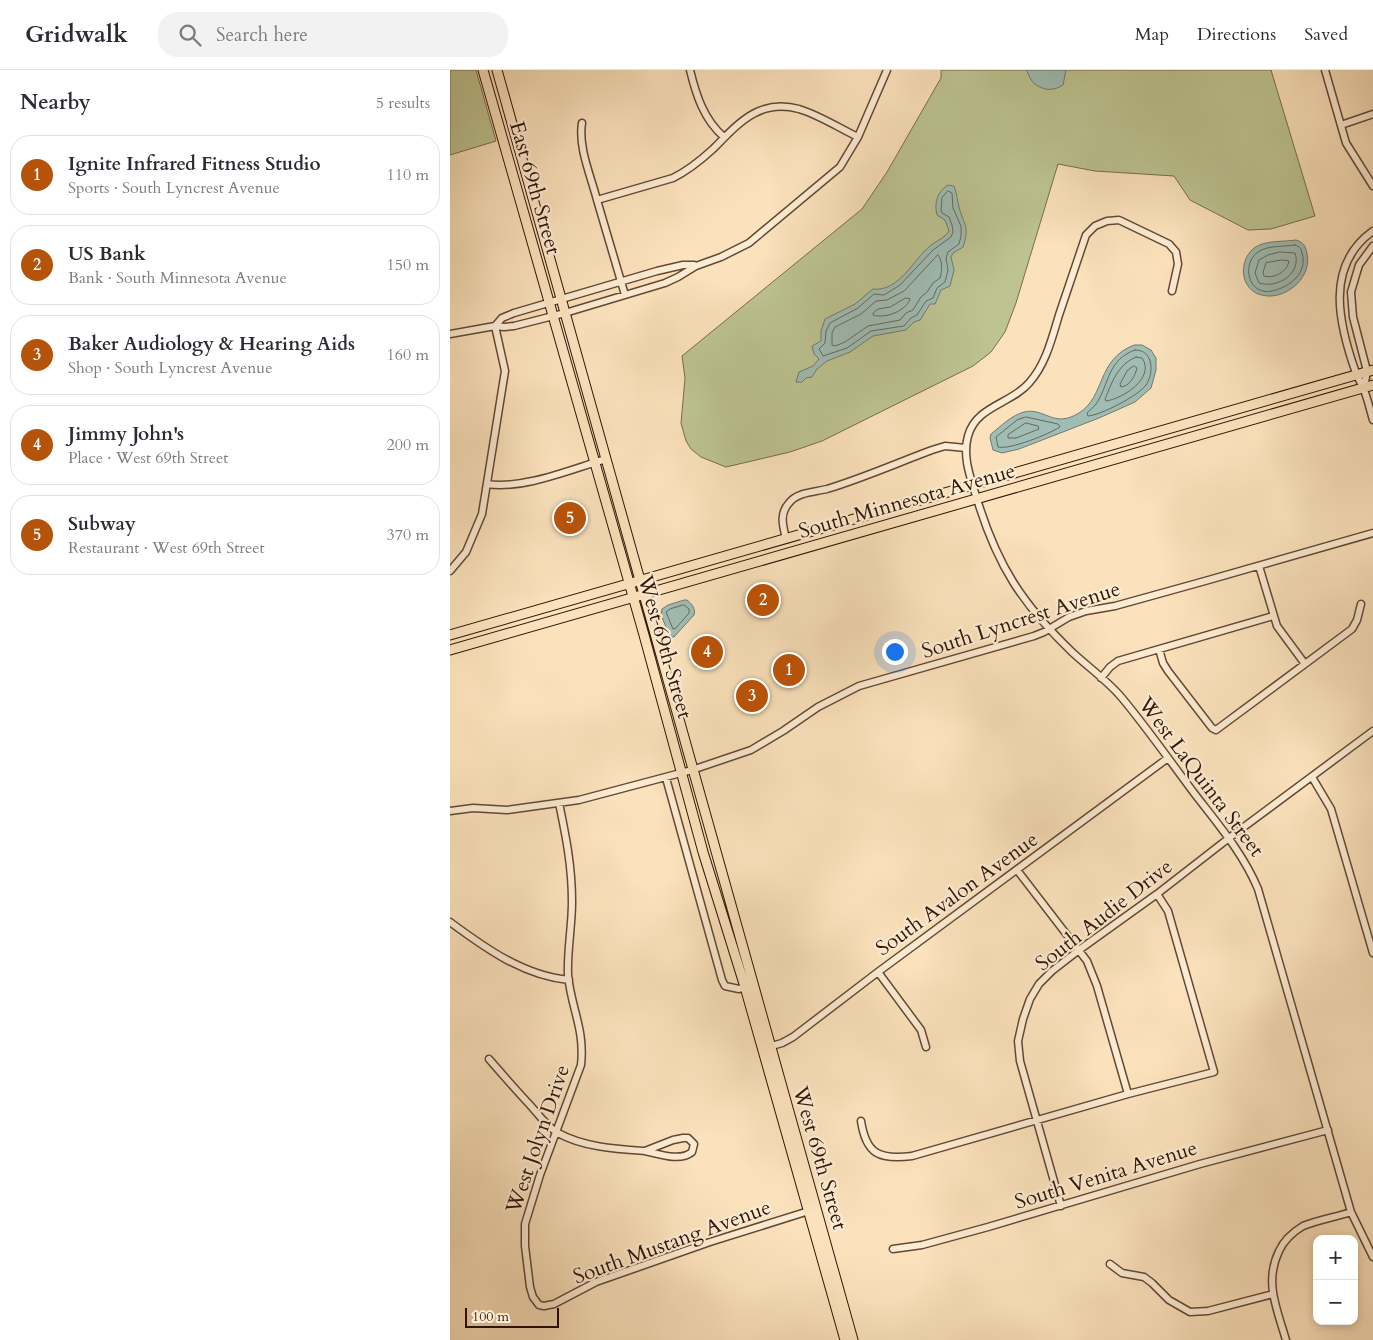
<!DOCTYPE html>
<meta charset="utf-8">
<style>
body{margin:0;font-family:Cardo,serif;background:#f2f2f3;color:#2b2b33}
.controls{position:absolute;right:15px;bottom:15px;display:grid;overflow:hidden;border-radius:10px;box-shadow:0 2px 8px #0003}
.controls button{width:45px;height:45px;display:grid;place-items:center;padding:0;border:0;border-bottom:1px solid #e1e1e2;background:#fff;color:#2b2b33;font:25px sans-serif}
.scale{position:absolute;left:15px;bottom:12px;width:94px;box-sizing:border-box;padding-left:5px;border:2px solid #321406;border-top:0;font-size:14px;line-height:18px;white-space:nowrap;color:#321406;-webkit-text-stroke:4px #fcecd3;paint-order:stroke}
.you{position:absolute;left:444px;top:581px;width:18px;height:18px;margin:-12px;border:4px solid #fff;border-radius:50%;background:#1a73e8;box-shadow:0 0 0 8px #1a73e833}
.badge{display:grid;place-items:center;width:32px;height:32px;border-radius:50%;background:#b45309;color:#fff;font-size:16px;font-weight:700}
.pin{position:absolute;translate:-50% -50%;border:2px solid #fff;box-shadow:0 1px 5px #0006}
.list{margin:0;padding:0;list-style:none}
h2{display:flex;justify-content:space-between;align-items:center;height:65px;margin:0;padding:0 20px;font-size:21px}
h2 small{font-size:16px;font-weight:400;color:#7c7c81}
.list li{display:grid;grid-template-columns:32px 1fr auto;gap:15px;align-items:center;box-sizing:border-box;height:80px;margin:0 10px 10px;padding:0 10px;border:1px solid #e1e1e2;border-radius:20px}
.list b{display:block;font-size:19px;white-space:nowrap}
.list p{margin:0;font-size:16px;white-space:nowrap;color:#7c7c81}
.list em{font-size:16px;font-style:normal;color:#7c7c81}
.icon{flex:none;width:28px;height:28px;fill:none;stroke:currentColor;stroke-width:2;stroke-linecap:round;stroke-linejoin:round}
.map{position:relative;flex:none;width:923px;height:1270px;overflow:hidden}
header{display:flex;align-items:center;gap:30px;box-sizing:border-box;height:70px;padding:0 25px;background:#fff;border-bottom:1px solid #e1e1e2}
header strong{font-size:24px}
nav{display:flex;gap:28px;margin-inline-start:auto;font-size:18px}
.search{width:350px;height:45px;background:#f2f2f3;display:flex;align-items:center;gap:12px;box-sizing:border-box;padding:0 18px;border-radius:20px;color:#7c7c81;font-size:19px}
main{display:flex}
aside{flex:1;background:#fff}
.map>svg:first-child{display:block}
.green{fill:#bdc492;stroke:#786c4c}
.water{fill:#9fbdb4;stroke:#73796e}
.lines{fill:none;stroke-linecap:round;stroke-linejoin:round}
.shore{stroke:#68685d;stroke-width:1}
.minor-casing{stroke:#644834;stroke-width:9}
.major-casing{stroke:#321406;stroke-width:11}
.minor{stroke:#fcecd3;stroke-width:6}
.major{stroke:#fbe2bc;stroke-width:9}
.labels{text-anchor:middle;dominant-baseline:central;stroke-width:4.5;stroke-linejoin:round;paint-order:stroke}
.street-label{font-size:21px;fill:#321406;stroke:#fcecd3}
</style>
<header>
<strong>Gridwalk</strong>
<div class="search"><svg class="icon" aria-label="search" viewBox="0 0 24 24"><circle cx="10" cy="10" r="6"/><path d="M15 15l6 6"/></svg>Search here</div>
<nav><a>Map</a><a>Directions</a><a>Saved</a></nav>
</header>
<main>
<aside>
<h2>Nearby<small>5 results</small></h2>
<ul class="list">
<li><span class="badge">1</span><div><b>Ignite Infrared Fitness Studio</b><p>Sports · South Lyncrest Avenue</p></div><em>110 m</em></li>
<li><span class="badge">2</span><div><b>US Bank</b><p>Bank · South Minnesota Avenue</p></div><em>150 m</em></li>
<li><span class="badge">3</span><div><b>Baker Audiology &amp; Hearing Aids</b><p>Shop · South Lyncrest Avenue</p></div><em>160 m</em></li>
<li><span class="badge">4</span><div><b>Jimmy John's</b><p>Place · West 69th Street</p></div><em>200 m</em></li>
<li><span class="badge">5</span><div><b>Subway</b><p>Restaurant · West 69th Street</p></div><em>370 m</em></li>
</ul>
</aside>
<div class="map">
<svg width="923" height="1270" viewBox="0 0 923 1270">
<rect width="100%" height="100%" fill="#fbe2bc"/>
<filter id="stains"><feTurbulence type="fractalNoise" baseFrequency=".004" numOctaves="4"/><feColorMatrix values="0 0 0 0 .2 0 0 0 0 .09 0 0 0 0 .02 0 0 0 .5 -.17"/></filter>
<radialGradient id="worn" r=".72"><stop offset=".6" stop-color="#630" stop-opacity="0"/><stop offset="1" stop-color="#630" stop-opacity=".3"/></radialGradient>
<path class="green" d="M 0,0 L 26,0 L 46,71 L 0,85 Z
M 491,0 L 821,0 L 865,146 L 821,159 L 798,160 L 740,130 L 724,106 L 645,101 L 608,94 L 566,233 L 555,262 L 541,282 L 523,296 L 372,371 L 340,382 L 276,397 L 251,387 L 241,379 L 236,371 L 231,353 L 235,308 L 232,286 L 412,139 L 437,102 L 491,8 Z"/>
<path class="water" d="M 576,0 L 616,0 L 613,15 C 604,21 594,21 585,14 C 581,12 579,4 576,0 Z
M 498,115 L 504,116 C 507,123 507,130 509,137 C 514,156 520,156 513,177 L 503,183 L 501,187 L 504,200 L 500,216 L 491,220 L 485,234 L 480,234 L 470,250 L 464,252 L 456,260 L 423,266 L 400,282 L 377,291 L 367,299 L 362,307 L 356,308 L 352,312 L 346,312 L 349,302 L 363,296 L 369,289 L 364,284 L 362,276 L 371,271 L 371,261 L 375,249 L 405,234 L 423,219 C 449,222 463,190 480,176 C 486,171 495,168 499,161 L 495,150 L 487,145 C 484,133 487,122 498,115 Z
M 846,170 C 853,172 856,176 857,184 C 862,206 839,227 818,226 C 791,225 786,193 804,178 C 815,170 833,172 846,170 Z
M 684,275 L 692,275 L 701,280 L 706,288 L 706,300 L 701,318 L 685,332 L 649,348 L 569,379 L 552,383 L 543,380 L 540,368 L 541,364 C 551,356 562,345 574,342 C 595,337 603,359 629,343 C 656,326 646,290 684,275 Z
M 234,530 L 237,530 C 242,534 246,539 244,545 L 224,567 L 220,567 L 211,545 L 212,539 L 218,535 Z"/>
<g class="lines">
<path class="shore" d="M 498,121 L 502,123 L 503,138 L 511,156 L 511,166 L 509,174 L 498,182 L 496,188 L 498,200 L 495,212 L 487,218 L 483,228 L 476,231 L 467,245 L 461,248 L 454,256 L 421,261 L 397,278 L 373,286 L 369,279 L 375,273 L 376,261 L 380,253 L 408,238 L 424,224 L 434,225 L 450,215 L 483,180 L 501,167 L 503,162 L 502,155 L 499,147 L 492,143 L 491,140 L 492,128 Z
M 845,175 C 850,177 851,178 852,183 C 858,203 840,217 822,221 C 798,226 791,194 808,182 C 818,175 833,177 845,175 Z
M 830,182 L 845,183 C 852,203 828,219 809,213 L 805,203 L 809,190 L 818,185 Z
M 488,185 C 493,191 492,201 490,208 L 483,213 L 477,222 L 471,227 L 463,240 L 456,243 L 450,250 L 418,256 L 395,272 L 385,276 L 382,275 L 382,263 L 385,257 L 411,244 L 426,231 L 437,230 L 454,221 Z
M 832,190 L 839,191 C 837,202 824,209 814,206 L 813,202 L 816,193 Z
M 456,228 L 460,229 C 456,241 435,249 423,245 L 423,243 L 428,239 L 440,237 Z
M 685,280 C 704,280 704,303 696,315 C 688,326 651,345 638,346 L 637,343 C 640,340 644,337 646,334 C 660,313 657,290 685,280 Z
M 686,287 L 692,288 C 706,308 672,329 656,331 L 655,329 C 662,312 668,294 686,287 Z
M 684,296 L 687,298 C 685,306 680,316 671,317 L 670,314 L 677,301 Z
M 576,347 L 608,354 L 610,357 C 599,364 560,380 548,377 L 546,367 L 567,350 Z
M 576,353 L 588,356 L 589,359 L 566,368 L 558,368 L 558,365 Z
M 234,535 L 239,539 L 239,543 L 226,558 L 223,559 L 216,542 L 220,539 Z"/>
<g class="minor-casing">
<path id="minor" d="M 240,0 C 246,25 254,50 274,67
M 875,0 L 896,73 L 923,116
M 132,53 C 128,78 141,106 147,130
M 891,55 L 923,44
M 923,161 C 874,196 889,255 906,303 C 908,309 912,314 914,320 C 918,330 920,340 923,350
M 722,221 L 728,194 L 726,182 L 719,174 L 669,150 L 657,151 L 645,156 L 636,165 C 627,192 618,218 609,245 C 602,268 596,294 579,313 C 561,334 526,336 518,366 C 512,387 521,409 527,429 C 547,495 572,534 622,582 C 638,597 658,611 672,628 C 697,658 720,691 744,723 C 767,753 793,783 808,819 L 901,1142 L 923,1187
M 175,225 L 147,130 L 223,108 C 237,101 251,90 263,79 C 288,54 309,28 349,39 C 369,45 389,58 408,67
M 45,256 L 52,248 L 64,243 L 207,201 L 233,195 L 244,195
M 0,264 L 45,256 L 54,257 L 64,256 L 115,243 L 215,213 L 228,207 L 246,196 L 271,187 L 299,173 L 390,97 L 408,67 L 437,0
M 914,318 L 917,301 L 903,247 L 901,222 L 909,195 L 923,176
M 37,414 C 72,420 122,399 156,389
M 336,469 C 333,456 329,444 339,433 C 347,422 365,422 377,419 C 413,408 447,393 482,380 L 495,376 L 516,378
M 809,496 L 827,556 L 855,594
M 0,501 L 16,482 L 32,444 L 55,301 L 45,256
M 709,579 L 713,593 L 718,601 L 762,658 L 766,660 L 902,559 L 907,550 L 911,534
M 651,608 L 660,597 L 668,591 L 823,546
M 862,707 L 881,739 L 923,883
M 216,708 L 272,910 L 275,916 L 289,919 L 299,916
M 109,733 C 116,767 122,796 122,832 C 122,856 117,881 118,905 C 121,938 135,959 131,995 L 90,1105 L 75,1154 L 75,1176 L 80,1217 L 83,1227 L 89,1235 L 94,1236 L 104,1234 L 146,1212 L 260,1172 L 362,1140
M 0,741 L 23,738 L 57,740 L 129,730 L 242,700 L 301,680 L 333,661 L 368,637 L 409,616 L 584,566 L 594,562 L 619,547 L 636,541 L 665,536 L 755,511 L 923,463
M 567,800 L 637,891 L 647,916 L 678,1024
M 0,852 C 35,878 74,906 119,910
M 428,902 L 471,960 L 476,977
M 318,977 L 332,973 L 343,967 L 428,902 L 718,688
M 39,989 C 52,1004 66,1020 80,1035 C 88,1044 97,1057 108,1063 C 133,1077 166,1079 195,1081
M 411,1051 C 416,1084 429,1090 462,1086 L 678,1024 L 764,1002 L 718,841 L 707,824
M 233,1068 L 238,1068 L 244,1074 L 242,1082 C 230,1092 209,1084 195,1081 L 223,1070 Z
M 611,1136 L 570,991 L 568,971 L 573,949 L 580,929 L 589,914 L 602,901 L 629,880 L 707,824 L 779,768 L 923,661
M 443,1179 L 472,1175 L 538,1157 L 750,1094 L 878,1060
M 660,1194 L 672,1203 L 694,1207 L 702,1213 L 719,1230 L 740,1242 L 758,1241 L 823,1224
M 836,1270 C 827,1239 814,1212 829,1181 C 834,1170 843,1162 853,1156 C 868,1150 886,1147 901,1142"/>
</g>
<g class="major-casing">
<path id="major" d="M 33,0 L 194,565 L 253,782 L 295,917 L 395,1270
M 47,0 L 403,1270
M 0,565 L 923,300
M 0,580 L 923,315"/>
</g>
<use href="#minor" class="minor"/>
<use href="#major" class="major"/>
</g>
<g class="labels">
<g class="street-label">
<text transform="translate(85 118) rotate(74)">East 69th Street</text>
<text transform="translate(457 431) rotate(-16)">South Minnesota Avenue</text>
<text transform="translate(571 550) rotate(-18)">South Lyncrest Avenue</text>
<text transform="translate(215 577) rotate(74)">West 69th Street</text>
<text transform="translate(751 707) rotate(53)">West LaQuinta Street</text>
<text transform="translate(507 824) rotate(-36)">South Avalon Avenue</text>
<text transform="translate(654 845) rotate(-38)">South Audie Drive</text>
<text transform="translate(88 1069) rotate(-71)">West Jolyn Drive</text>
<text transform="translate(370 1088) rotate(74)">West 69th Street</text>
<text transform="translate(656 1105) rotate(-17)">South Venita Avenue</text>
<text transform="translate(222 1172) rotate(-20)">South Mustang Avenue</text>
</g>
</g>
<rect width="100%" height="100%" filter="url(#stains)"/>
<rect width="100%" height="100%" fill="url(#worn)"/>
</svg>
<div class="controls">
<button>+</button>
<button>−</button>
</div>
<div class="scale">100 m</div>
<div class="you"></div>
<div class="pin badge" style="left:339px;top:600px">1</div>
<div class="pin badge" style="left:313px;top:530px">2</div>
<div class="pin badge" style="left:302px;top:626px">3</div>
<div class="pin badge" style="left:257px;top:582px">4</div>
<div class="pin badge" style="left:120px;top:448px">5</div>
</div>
</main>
